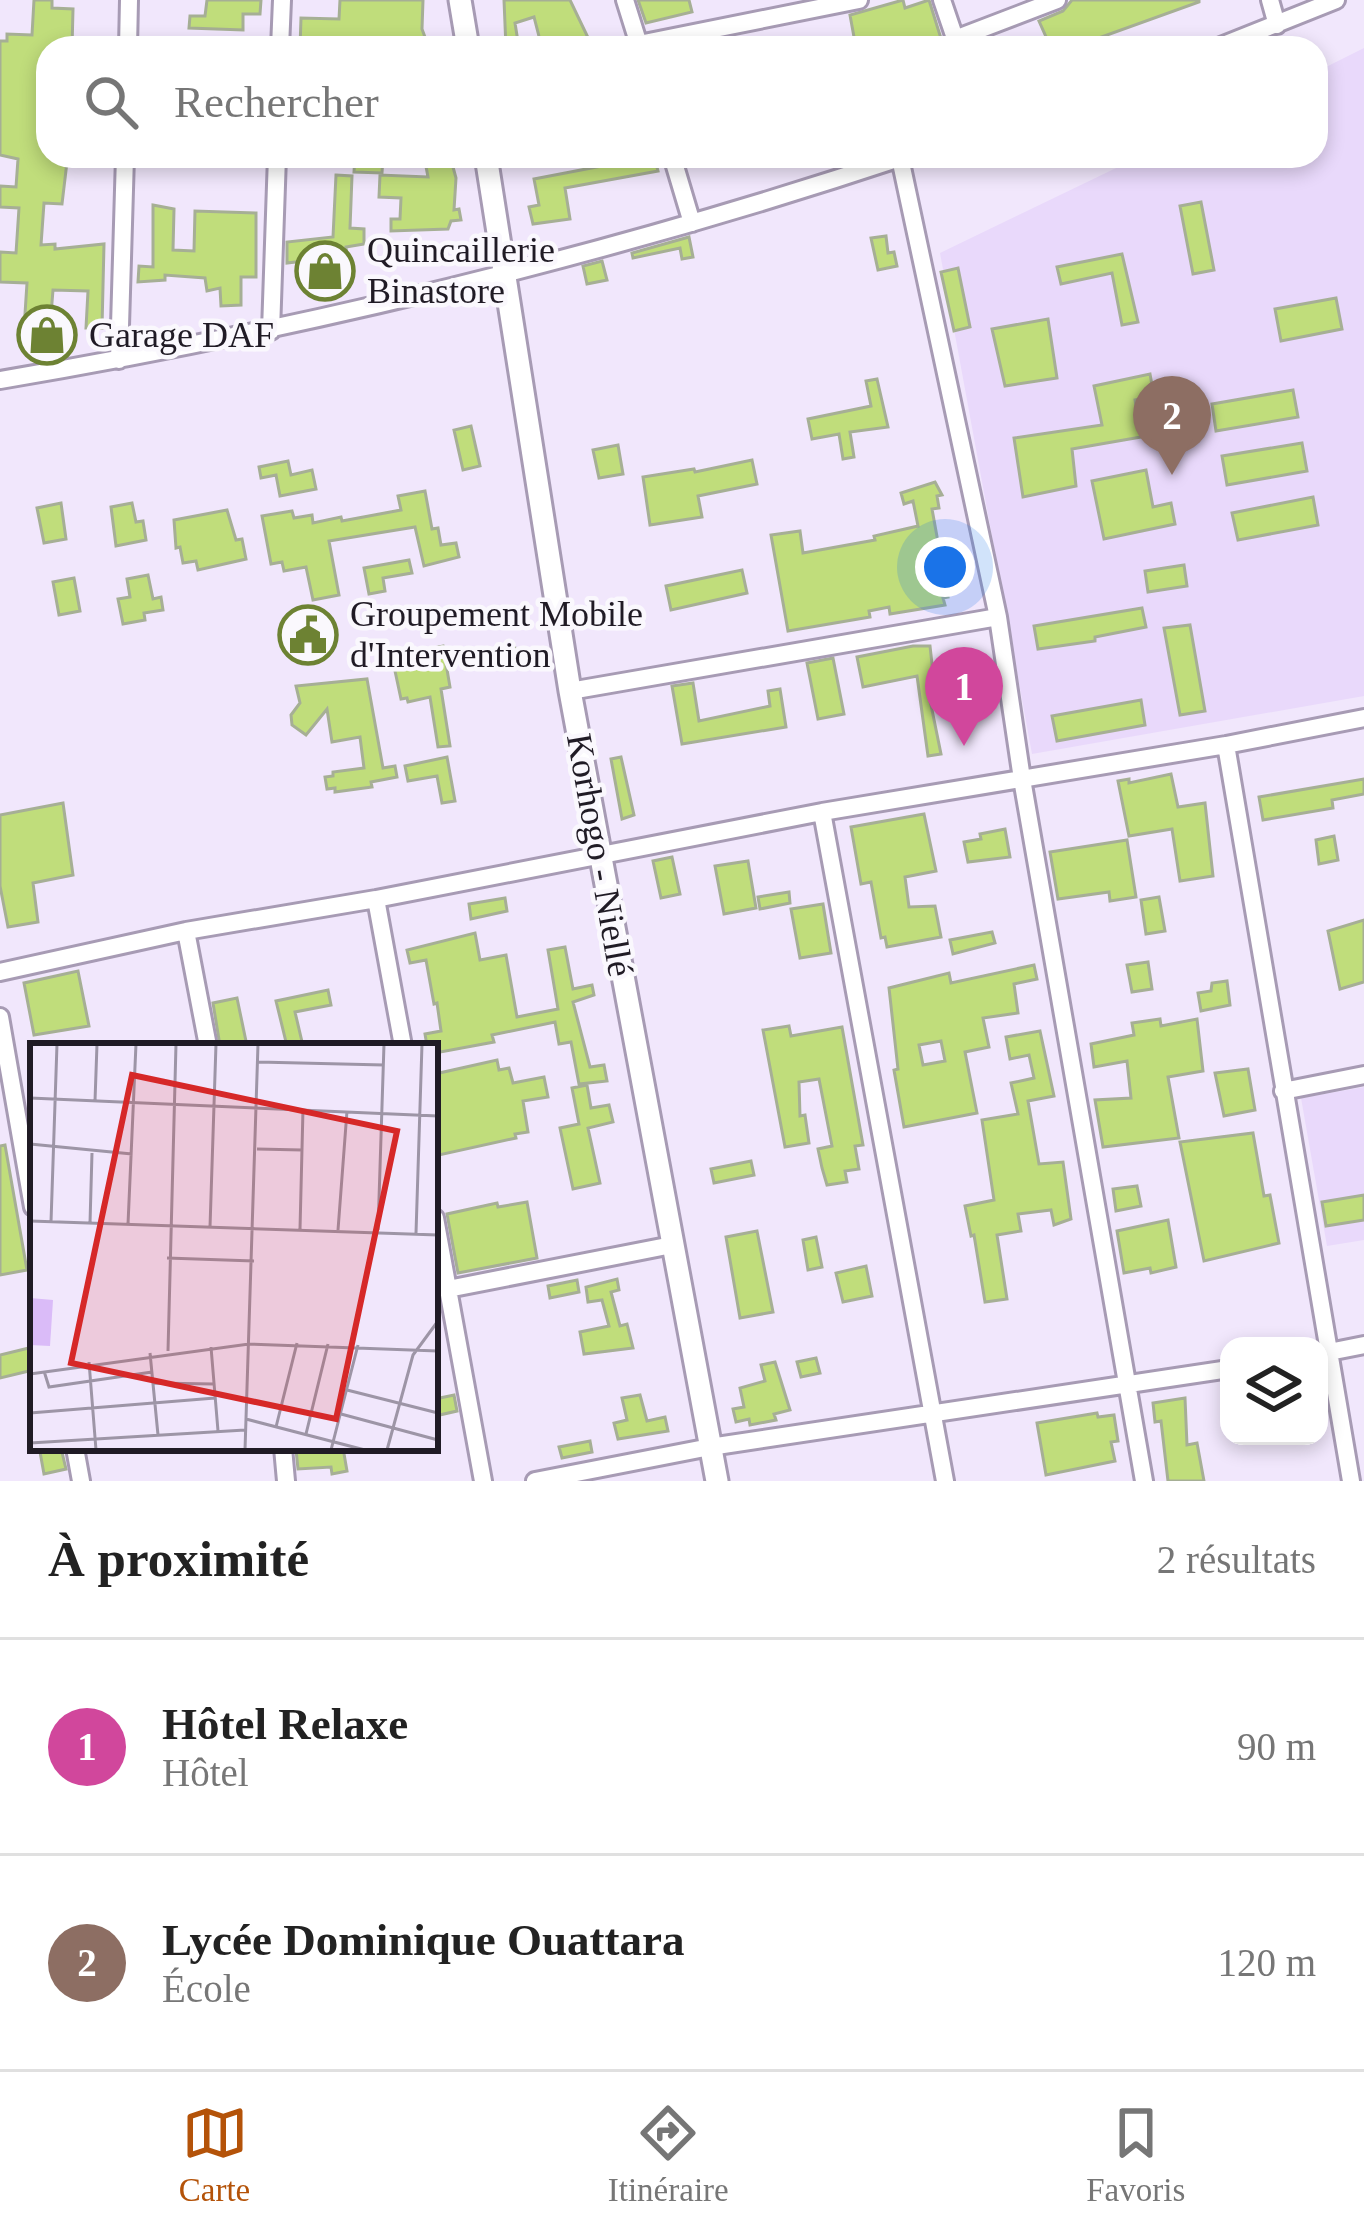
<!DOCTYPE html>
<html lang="fr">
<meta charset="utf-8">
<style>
body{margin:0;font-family:"Times New Roman",serif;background:#f2f2f2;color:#222}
.controls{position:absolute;right:36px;bottom:36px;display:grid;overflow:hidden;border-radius:24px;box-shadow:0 6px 18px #0003}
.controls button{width:108px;height:108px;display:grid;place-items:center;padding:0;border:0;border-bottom:3px solid #e0e0e0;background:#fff;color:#222;font:60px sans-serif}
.you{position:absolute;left:945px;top:567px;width:42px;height:42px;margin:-30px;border:9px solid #fff;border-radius:50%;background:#1a73e8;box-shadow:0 0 0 18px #1a73e833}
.badge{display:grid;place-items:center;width:78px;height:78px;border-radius:50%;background:#b45309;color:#fff;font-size:39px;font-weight:700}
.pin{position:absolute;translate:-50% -99px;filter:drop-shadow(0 3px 6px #0008)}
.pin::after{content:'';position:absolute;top:63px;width:42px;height:36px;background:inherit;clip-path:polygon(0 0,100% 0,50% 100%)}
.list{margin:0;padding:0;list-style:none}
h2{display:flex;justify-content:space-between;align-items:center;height:156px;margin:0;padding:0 48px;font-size:51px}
h2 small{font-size:39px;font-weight:400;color:#767676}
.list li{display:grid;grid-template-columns:78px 1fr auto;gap:36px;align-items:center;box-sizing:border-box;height:216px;padding:0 48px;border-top:3px solid #e0e0e0}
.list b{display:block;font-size:45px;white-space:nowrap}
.list p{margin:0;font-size:39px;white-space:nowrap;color:#767676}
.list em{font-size:39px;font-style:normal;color:#767676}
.icon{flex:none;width:66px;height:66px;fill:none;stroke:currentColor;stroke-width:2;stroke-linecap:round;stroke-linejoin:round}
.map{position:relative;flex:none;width:1364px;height:1481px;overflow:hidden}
.search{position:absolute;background:#fff;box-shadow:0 6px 18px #0003;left:36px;right:36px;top:36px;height:132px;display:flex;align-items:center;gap:30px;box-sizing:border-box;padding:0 42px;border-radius:36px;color:#767676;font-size:45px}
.sheet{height:588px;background:#fff}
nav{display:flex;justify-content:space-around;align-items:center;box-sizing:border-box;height:168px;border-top:3px solid #e0e0e0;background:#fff;font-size:33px;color:#767676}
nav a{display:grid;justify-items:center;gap:6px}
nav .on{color:#b45309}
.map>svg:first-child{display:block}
.built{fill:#e9d9fb}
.building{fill:#c0dd7b;stroke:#a6af95;stroke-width:3;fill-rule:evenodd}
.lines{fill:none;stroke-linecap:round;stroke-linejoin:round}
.minor-casing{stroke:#a79bb4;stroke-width:22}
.major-casing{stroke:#a79bb4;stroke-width:27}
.minor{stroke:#fff;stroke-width:16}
.major{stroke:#fff;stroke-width:21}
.labels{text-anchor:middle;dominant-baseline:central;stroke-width:9;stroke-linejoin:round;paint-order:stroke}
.poi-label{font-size:36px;fill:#201b25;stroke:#faf8fd;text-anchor:start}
.street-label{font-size:36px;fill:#201b25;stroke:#faf8fd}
.inset-road{fill:none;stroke:#9d95a6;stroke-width:3}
.view{fill:#d62828;fill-opacity:0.15;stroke:#d62828;stroke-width:6}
.inset-edge{fill:none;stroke:#201b25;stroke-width:6}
</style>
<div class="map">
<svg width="1364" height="1481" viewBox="0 0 1364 1481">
<rect width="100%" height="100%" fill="#f1e7fc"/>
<path class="built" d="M 1364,48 L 1364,696 L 1032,754 L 940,253 L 1141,156 L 1316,156 L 1316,72 Z
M 1364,1087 L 1364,1240 L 1327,1246 L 1301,1098 Z"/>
<path class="building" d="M 34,0 L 52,0 L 52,8 L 73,9 L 72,48 L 48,48 L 48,156 L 62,156 L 61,161 L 67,162 L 62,204 L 44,203 L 41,245 L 55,244 L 55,249 L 104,244 L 102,328 L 86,328 L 88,291 L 53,290 L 51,315 L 25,314 L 27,283 L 0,282 L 0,252 L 16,253 L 19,208 L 0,207 L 0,186 L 16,187 L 18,159 L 0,155 L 0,41 L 7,41 L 7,34 L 32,35 Z
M 207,0 L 261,0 L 260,14 L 243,14 L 243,30 L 189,28 L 190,16 L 205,16 Z
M 340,0 L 423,0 L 422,29 L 429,48 L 300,48 L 301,18 L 339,19 Z
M 504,0 L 570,0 L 593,48 L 542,48 L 534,17 L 515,23 L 519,48 L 506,48 Z
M 638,0 L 689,0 L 692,12 L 646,23 Z
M 903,0 L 905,8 L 929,0 L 944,48 L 856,48 L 850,15 Z
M 1072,0 L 1199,0 L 1199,2 L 1071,48 L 1051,48 L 1039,21 L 1063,11 Z
M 355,156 L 383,156 L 382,173 L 354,172 Z
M 424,156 L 450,156 L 456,178 L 454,210 L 459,209 L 461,220 L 451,221 L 448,229 L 391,231 L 391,219 L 400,219 L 401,198 L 379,197 L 380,175 L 428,177 Z
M 654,156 L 658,171 L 565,188 L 570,219 L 533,224 L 529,207 L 539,205 L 534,179 Z
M 336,175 L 352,176 L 350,228 L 364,229 L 364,244 L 346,247 L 347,256 L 287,263 L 287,242 L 333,237 Z
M 1201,202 L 1214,270 L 1193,274 L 1180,206 Z
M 153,205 L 174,209 L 173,250 L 194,251 L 195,211 L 256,213 L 256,277 L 241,277 L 241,305 L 221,306 L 220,288 L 207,291 L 205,278 L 165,275 L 165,280 L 138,282 L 139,266 L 153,267 Z
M 886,236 L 888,253 L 894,252 L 897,266 L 878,270 L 871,238 Z
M 689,237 L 693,257 L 682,259 L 680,248 L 633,258 L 632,253 Z
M 1122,254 L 1138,322 L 1122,325 L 1112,273 L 1061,284 L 1057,267 Z
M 602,261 L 607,280 L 587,284 L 583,266 Z
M 958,268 L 970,327 L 954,331 L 941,272 Z
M 1336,298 L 1342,329 L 1281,341 L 1275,309 Z
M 1048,319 L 1057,378 L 1005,386 L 992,329 Z
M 1150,374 L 1154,396 L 1135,400 L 1141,437 L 1072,449 L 1076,486 L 1023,497 L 1014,438 L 1102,425 L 1094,386 Z
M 877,379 L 888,427 L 850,432 L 854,457 L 843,459 L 839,434 L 812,439 L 808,419 L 871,406 L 866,381 Z
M 1293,390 L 1298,417 L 1216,431 L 1212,404 Z
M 471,426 L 480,466 L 463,470 L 454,430 Z
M 1302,443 L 1307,471 L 1227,485 L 1222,456 Z
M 618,445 L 623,474 L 599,478 L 593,450 Z
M 752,460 L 757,484 L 698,496 L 702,517 L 650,525 L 643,477 L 694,469 L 695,472 Z
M 288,461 L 291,475 L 312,470 L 316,489 L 280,496 L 276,475 L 261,478 L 259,467 Z
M 1146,470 L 1153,507 L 1171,503 L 1175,524 L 1104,539 L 1092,481 Z
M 935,482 L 942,495 L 937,496 L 939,508 L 932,509 L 948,597 L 943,598 L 945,605 L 890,614 L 889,607 L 869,611 L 870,617 L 788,631 L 771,535 L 800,531 L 803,553 L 875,540 L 874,536 L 918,526 L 913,501 L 904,504 L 901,493 Z
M 425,491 L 432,529 L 438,528 L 441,545 L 456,543 L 459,557 L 424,566 L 415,527 L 329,541 L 339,595 L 313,600 L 306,567 L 284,571 L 282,562 L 271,564 L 262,516 L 292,511 L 294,518 L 312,515 L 313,523 L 341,517 L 342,521 L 401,510 L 398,496 Z
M 1313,497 L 1318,525 L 1238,540 L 1232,513 Z
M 61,503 L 66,539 L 44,543 L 37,508 Z
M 132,503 L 136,522 L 143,521 L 146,540 L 116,546 L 111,507 Z
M 227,510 L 236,540 L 242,539 L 246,559 L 198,570 L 196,561 L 183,563 L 180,547 L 176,548 L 174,520 Z
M 409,560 L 412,573 L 383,578 L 385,591 L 369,594 L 364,568 Z
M 1184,565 L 1187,586 L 1148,592 L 1145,571 Z
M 742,570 L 747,593 L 671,610 L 666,586 Z
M 148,575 L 153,599 L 161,597 L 163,610 L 144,613 L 145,620 L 123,624 L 118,599 L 130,597 L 127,579 Z
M 74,578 L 80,611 L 59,615 L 53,582 Z
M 1142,608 L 1146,627 L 1095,637 L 1095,641 L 1038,649 L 1034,626 Z
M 1190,625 L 1205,711 L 1180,715 L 1164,628 Z
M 443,646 L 450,687 L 441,689 L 450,746 L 438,747 L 430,697 L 408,702 L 407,698 L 401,699 L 392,657 Z
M 913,646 L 930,646 L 934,682 L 939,682 L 940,699 L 930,700 L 941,754 L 928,756 L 917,676 L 863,687 L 857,657 Z
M 515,648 L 518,661 L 497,666 L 495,653 Z
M 833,658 L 844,714 L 818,719 L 807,663 Z
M 367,679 L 383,768 L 395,766 L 397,777 L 371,782 L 372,787 L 335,792 L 335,788 L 327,789 L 325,777 L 333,776 L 333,772 L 364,768 L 360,737 L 332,742 L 327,709 L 306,735 L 292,725 L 291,715 L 300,703 L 296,686 Z
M 693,683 L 699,721 L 770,706 L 768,691 L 780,689 L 786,727 L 682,744 L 672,686 Z
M 1141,700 L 1145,725 L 1057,741 L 1052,716 Z
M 447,757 L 455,801 L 442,803 L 437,776 L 408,781 L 405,766 Z
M 621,757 L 634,815 L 622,819 L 611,759 Z
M 1171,774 L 1178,807 L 1205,803 L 1213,876 L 1180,881 L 1172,829 L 1129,836 L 1118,781 L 1129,779 L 1129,783 Z
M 1364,779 L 1364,794 L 1332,800 L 1333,808 L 1263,820 L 1259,797 Z
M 63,803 L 73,875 L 33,883 L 38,922 L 8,927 L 0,886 L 0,815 Z
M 924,814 L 936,871 L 905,877 L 909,907 L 935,906 L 941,937 L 887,947 L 885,937 L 881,938 L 871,882 L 861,884 L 851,827 Z
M 1005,829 L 1010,857 L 968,862 L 964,842 L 981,839 L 980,834 Z
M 1334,836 L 1338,860 L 1319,864 L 1316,840 Z
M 1127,840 L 1136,897 L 1110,901 L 1109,892 L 1058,899 L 1050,852 Z
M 672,857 L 680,894 L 661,898 L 653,861 Z
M 748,861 L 756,908 L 724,914 L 715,866 Z
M 789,892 L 790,903 L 760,909 L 758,897 Z
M 1159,897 L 1165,931 L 1146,934 L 1141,900 Z
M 505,898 L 507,911 L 471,919 L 469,904 Z
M 823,904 L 831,953 L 800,958 L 791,909 Z
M 1364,920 L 1364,982 L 1340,989 L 1328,931 Z
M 992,932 L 995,943 L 953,954 L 950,940 Z
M 475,933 L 480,960 L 506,955 L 517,1017 L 558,1009 L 548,950 L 565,947 L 573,989 L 592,985 L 594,995 L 573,1002 L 590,1067 L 604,1065 L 607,1081 L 579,1084 L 571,1042 L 559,1044 L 555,1022 L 492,1035 L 494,1042 L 435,1053 L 435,1046 L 427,1046 L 425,1034 L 441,1031 L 437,1003 L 434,1004 L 426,960 L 410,963 L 407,950 Z
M 1148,962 L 1152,989 L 1132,992 L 1127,965 Z
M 1034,965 L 1037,979 L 1014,984 L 1018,1013 L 983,1018 L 989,1047 L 965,1052 L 977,1113 L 904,1127 L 894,1070 L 898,1069 L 889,988 L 949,973 L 951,983 ZM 941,1041 L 945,1061 L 923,1065 L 919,1045 Z
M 78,971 L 89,1026 L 34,1035 L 24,983 Z
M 1227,981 L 1230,1005 L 1201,1011 L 1198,993 L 1211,991 L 1212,983 Z
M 328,990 L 331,1005 L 295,1012 L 303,1046 L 287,1046 L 276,1001 Z
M 237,998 L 247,1046 L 220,1046 L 213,1003 Z
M 1160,1019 L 1161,1026 L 1197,1019 L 1203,1071 L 1168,1077 L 1179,1138 L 1103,1147 L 1095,1100 L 1131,1098 L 1127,1061 L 1094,1067 L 1091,1044 L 1134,1035 L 1132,1023 Z
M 789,1026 L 791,1036 L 842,1027 L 863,1145 L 855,1146 L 859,1169 L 845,1171 L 847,1182 L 827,1185 L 822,1168 L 818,1149 L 832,1146 L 819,1079 L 799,1082 L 800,1116 L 805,1115 L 809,1143 L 785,1147 L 763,1030 Z
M 1040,1031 L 1054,1096 L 1028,1101 L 1039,1164 L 1063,1162 L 1071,1219 L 1054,1225 L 1051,1210 L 1018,1214 L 1021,1231 L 997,1235 L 1007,1299 L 985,1302 L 974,1235 L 971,1236 L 965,1206 L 994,1200 L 982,1120 L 1018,1114 L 1011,1083 L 1034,1078 L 1029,1055 L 1010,1059 L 1006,1037 Z
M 497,1060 L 499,1070 L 509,1068 L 513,1083 L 544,1077 L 548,1097 L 523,1101 L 528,1132 L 515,1134 L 516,1138 L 439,1155 L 435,1096 L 439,1095 L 435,1074 Z
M 1248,1069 L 1255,1110 L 1224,1116 L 1215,1073 Z
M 587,1085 L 591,1108 L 609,1105 L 613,1122 L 588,1128 L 600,1183 L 573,1189 L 560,1128 L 579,1124 L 572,1088 Z
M 1253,1133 L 1264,1196 L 1270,1195 L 1279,1243 L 1204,1261 L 1180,1142 Z
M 5,1145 L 27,1270 L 0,1275 L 0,1146 Z
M 751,1161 L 754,1175 L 714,1183 L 711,1169 Z
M 1137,1186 L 1141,1206 L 1116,1211 L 1113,1189 Z
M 1364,1195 L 1364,1220 L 1326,1226 L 1322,1202 Z
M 527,1202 L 537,1258 L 458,1273 L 447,1214 L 497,1203 L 498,1207 Z
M 1168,1220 L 1176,1267 L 1151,1273 L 1150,1268 L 1124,1273 L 1117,1231 Z
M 757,1231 L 773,1312 L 740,1318 L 726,1237 Z
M 816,1237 L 822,1267 L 808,1270 L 803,1240 Z
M 866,1266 L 872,1296 L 843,1302 L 836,1273 Z
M 617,1279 L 619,1290 L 611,1292 L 620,1326 L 627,1324 L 633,1348 L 584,1354 L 580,1332 L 609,1326 L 602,1300 L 588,1302 L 586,1287 Z
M 577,1280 L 579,1292 L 550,1298 L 548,1286 Z
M 33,1347 L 33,1370 L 0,1378 L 0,1355 Z
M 816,1358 L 820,1373 L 801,1377 L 797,1362 Z
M 775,1362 L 790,1410 L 774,1414 L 776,1420 L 750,1425 L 749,1419 L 736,1422 L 733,1409 L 744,1407 L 740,1388 L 765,1381 L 761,1365 Z
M 454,1395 L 457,1411 L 435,1416 L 435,1399 Z
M 640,1395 L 647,1421 L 665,1417 L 668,1431 L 618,1439 L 614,1423 L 627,1420 L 622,1398 Z
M 1185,1398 L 1187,1445 L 1197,1443 L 1204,1481 L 1168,1481 L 1161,1421 L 1155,1422 L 1153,1403 Z
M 1097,1413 L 1098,1417 L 1114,1415 L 1118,1441 L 1111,1442 L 1115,1461 L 1046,1475 L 1037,1423 Z
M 590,1441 L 592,1452 L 562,1458 L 559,1447 Z
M 61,1448 L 66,1469 L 44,1474 L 40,1452 Z
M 343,1448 L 347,1471 L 332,1474 L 331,1467 L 298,1469 L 296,1450 Z"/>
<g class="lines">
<g class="minor-casing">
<path id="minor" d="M 625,0 L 640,48
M 942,0 L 958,47
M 1270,0 L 1277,25
M 955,39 L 1057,0
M 639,44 L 859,0
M 128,48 L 129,0
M 280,48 L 282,0
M 1216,48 L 1336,0
M 672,156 L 692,223
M 900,158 L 998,617 L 1022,779 L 1144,1481
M 271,331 L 277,156
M 119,360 L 125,156
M 0,380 C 309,328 609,255 906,156
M 570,691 L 998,617
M 1226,745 L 1351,1481
M 822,812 L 945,1481
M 376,899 L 403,1046
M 186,931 L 208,1046
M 0,972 L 186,931 L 376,899 L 822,812 L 1226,745 L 1364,718
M 0,1017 L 33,1207
M 1283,1091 L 1364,1075
M 435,1218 L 483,1481
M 448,1289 L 672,1245
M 1319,1354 L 1364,1345
M 75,1448 L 81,1481
M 283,1448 L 286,1481
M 535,1481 L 710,1447 L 1229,1369"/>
</g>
<g class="major-casing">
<path id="major" d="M 460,0 L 468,48
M 486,156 L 570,691 L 717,1481"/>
</g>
<use href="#minor" class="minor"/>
<use href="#major" class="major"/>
</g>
<defs>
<g id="shop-ring" transform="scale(3)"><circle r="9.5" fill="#faf8fd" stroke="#6d8233" stroke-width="1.5"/><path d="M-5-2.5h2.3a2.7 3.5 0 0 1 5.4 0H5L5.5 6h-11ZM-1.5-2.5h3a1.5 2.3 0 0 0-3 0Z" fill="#6d8233"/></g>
<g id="civic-ring" transform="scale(3)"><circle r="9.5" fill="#faf8fd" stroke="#6d8233" stroke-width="1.5"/><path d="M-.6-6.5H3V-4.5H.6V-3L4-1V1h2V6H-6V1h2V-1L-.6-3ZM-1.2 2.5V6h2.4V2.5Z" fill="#6d8233"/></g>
</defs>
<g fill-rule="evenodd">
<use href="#shop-ring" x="325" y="271"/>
<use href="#shop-ring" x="47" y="335"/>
<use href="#civic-ring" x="308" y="635"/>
</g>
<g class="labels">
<g class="poi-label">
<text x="367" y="250">Quincaillerie<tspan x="367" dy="41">Binastore</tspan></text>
<text x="89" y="335">Garage DAF</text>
<text x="350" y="614">Groupement Mobile<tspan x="350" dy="41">d'Intervention</tspan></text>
</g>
<g class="street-label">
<text transform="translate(600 855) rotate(80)">Korhogo - Niellé</text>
</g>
</g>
<g transform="translate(30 1043)">
<rect width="408" height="408" fill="#f1e7fc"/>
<path d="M 0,255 L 23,257 L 20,303 L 0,302 Z" fill="#dabbf8"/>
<path class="inset-road" d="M 228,19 L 354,22M 0,55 L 408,73M 65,58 L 67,1M 0,101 L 102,111M 227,106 L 272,107M 0,178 L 408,192M 21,179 L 27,1M 60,180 L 62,110M 98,181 L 106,1M 180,184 L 186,1M 270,186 L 273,66M 308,187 L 317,68M 348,187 L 354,1M 386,190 L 392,1M 137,215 L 224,218M 181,304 L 188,388M 138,308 L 146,1M 120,310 L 128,392M 59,319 L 66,407M 14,328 L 19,344 L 122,329M 0,331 L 219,301 L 408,308M 123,340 L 184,341M 317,347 L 408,370M 0,370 L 185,355M 311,371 L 408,397M 216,376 L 335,407M 246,384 L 267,300M 276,391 L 298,301M 0,400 L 215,387M 215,407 L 228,1M 301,407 L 328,302M 357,407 L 383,312 L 408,278"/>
<path class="view" d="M 102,32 L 367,88 L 306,376 L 41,320 Z"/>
<rect width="408" height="408" class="inset-edge"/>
</g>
</svg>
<div class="controls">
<button><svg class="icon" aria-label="layers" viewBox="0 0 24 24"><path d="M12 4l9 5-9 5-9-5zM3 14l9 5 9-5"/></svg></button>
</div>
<div class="you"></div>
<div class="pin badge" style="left:964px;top:746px;background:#d1479c">1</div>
<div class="pin badge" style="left:1172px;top:475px;background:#8d6e63">2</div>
<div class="search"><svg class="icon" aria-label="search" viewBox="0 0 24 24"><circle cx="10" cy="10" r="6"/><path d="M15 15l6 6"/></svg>Rechercher</div>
</div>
<section class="sheet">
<h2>À proximité<small>2 résultats</small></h2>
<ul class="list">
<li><span class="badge" style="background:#d1479c">1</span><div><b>Hôtel Relaxe</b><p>Hôtel</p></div><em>90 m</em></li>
<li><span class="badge" style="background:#8d6e63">2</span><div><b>Lycée Dominique Ouattara</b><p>École</p></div><em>120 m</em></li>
</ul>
</section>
<nav>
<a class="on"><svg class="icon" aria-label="map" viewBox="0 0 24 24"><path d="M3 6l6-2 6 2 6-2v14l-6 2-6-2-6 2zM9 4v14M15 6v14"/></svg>Carte</a>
<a><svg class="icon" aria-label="directions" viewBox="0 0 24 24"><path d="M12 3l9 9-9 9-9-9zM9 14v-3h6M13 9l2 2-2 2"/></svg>Itinéraire</a>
<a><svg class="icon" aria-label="saved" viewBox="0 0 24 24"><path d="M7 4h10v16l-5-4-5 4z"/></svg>Favoris</a>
</nav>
